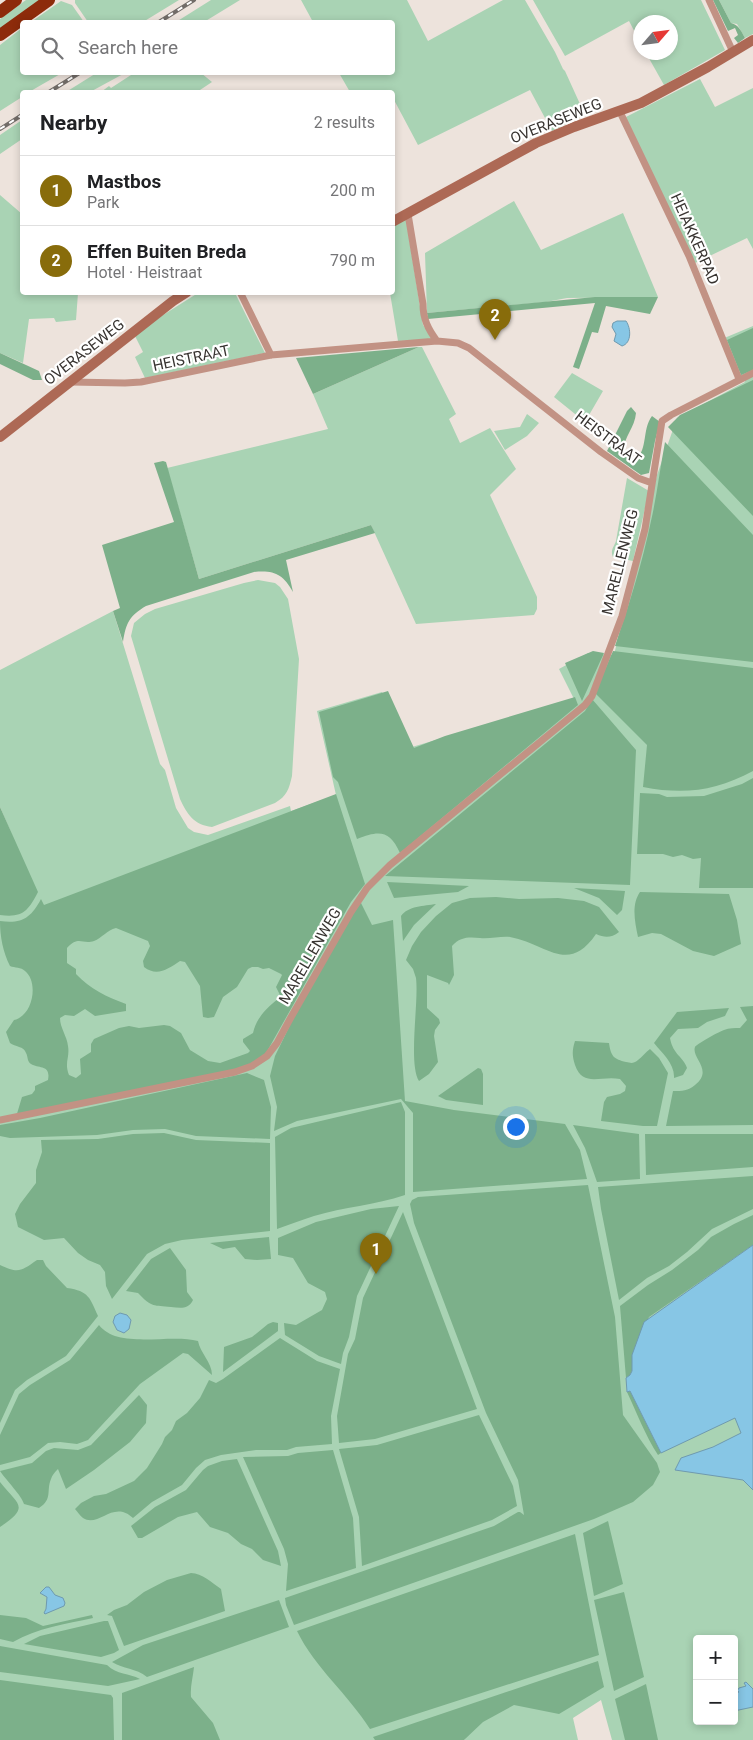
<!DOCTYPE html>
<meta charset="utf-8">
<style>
body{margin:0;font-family:Roboto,sans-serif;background:#f6f6f6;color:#202124}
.controls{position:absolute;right:15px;bottom:15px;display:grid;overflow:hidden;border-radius:5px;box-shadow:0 2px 8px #0003}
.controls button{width:45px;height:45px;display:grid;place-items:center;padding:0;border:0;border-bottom:1px solid #e0e0e0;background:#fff;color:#202124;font:25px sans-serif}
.compass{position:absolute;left:633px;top:15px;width:45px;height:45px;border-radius:50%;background:#fff;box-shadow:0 2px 8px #0003;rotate:62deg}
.you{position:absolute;left:515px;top:1126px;width:18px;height:18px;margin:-12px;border:4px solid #fff;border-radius:50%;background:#1a73e8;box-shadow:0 0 0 8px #1a73e833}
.badge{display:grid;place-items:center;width:32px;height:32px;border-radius:50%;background:#886c0b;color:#fff;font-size:16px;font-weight:700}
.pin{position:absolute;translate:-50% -41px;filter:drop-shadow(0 1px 2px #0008)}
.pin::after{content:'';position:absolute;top:26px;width:18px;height:15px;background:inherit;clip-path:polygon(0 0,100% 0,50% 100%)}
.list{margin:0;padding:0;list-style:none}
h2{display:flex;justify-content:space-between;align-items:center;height:65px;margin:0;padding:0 20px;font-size:21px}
h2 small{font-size:16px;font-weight:400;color:#757577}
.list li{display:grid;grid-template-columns:32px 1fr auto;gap:15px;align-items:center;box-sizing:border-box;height:70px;padding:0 20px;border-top:1px solid #e0e0e0}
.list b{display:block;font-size:19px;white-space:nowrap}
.list p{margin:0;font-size:16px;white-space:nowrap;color:#757577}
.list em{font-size:16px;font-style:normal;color:#757577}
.icon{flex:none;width:28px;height:28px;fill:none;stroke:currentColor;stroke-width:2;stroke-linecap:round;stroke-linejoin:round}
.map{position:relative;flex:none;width:753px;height:1740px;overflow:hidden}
.search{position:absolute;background:#fff;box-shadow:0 2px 8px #0003;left:20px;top:20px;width:375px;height:55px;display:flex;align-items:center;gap:12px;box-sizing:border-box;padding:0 18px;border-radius:5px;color:#757577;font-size:19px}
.panel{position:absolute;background:#fff;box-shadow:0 2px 8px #0003;left:20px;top:90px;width:375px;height:205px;border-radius:5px}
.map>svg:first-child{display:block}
.green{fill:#a9d3b4;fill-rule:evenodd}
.forest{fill:#7cb08a;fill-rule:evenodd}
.water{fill:#87c6e5;stroke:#6f9aaf}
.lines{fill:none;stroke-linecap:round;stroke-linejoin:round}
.street{stroke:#c29284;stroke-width:7}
.secondary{stroke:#ad6955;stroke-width:10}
.highway{stroke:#8d2b0b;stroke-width:12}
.rail-casing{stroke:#726c68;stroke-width:4}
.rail{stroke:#fff;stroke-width:2;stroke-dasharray:5.5;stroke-linecap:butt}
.labels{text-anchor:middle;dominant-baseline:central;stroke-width:4.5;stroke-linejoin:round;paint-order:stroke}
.street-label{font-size:15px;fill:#383431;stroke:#fff}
</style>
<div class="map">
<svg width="753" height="1740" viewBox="0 0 753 1740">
<rect width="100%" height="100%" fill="#ede3dc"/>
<path class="green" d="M 26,0 L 41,0 L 0,29 L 0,19 Z
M 75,0 L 179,0 L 143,22 L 88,22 L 75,3 Z
M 211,0 L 240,0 L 204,22 L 176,22 Z
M 301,0 L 407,0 L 428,41 L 503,0 L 525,0 L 555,52 L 563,69 L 565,71 L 585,115 L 552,131 L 530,90 L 418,145 L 393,98 L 392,92 L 350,92 L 339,73 L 392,72 L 392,22 L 313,22 Z
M 533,0 L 701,0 L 725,50 L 664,85 L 646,53 L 670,52 L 670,22 L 640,22 L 640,42 L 629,21 L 565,56 Z
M 719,0 L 750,0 L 753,3 L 753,34 L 745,38 L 737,24 L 731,23 Z
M 61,1 L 72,5 L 84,22 L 31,22 Z
M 22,28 L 22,72 L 62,73 L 29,92 L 22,92 L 22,97 L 0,111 L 0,45 Z
M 98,72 L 125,73 L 90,92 L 66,92 Z
M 130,73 L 201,73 L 212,82 L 197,92 L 101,92 L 109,86 L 111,88 L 131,75 Z
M 700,79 L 715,107 L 753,88 L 753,249 L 747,238 L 695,263 L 624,118 Z
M 22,120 L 22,139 L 0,154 L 0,135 Z
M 0,195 L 22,214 L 22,292 L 78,293 L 76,320 L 56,322 L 54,318 L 29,319 L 23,363 L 0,353 Z
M 514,201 L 541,250 L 623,213 L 658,297 L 567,298 L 546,302 L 427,313 L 425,253 Z
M 406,219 L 423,325 L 434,340 L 398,341 L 390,293 L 392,292 L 393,226 Z
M 198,293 L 235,293 L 265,353 L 145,378 L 135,357 L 143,352 L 135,336 L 152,322 Z
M 753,326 L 753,1740 L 612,1740 L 601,1700 L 573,1718 L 578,1740 L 464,1740 L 466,1737 L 461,1740 L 0,1740 L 0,811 L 13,837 L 0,807 L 0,670 L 113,611 L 160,764 L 165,770 L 176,808 L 188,828 L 194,832 L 208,835 L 290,806 L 291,811 L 336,795 L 317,711 L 382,692 L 412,747 L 574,699 L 559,669 L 588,653 L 614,655 L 657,475 L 677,418 L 745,382 L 722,339 ZM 697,1639 L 734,1639 L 734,1721 L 697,1721 Z
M 419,347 L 422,347 L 456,414 L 449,419 L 460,443 L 490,428 L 516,469 L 490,495 L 537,597 L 537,609 L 534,615 L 416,624 L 371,525 L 199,579 L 167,468 L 328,429 L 313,394 Z
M 572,373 L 603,391 L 585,422 L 554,397 Z
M 527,414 L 539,423 L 527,436 L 505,450 L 494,431 L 520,427 Z
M 627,478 L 649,491 L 633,561 L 613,557 C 610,550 614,547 616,541 Z
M 258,580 L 275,583 L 280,587 L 288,599 L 299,659 L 292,776 C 289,789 287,796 275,803 L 212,827 C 194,825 187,814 180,799 L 131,636 L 134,623 L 145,614 L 155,609 L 244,583 Z"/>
<path class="forest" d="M 713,0 L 719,0 L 731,23 C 739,25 741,31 745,38 L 738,43 L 734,38 L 738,35 L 735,28 L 728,31 Z
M 595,297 L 658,297 L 650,314 L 606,306 L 598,333 L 592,332 L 579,369 L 573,367 L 595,303 L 428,319 L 427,313 Z
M 753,328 L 753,370 L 741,375 L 727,340 Z
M 419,347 L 313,394 L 296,358 Z
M 0,353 L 39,371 L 42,380 L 33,380 L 0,364 Z
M 753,380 L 753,516 L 668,427 L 680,415 Z
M 631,407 L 636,413 C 635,427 624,437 623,451 L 628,457 L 636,459 C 648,449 642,429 652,416 L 660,422 L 655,441 L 649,473 L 641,475 L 607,451 L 627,411 Z
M 665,442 L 753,535 L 753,662 L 615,646 C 629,605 642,564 651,521 C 657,495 660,468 665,442 Z
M 163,461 L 166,462 L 199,579 L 371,525 L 375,533 L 286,560 L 293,592 C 283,574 274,570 254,572 L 146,606 C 129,616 126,623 123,642 L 113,611 L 120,608 L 102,545 L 174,522 L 154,463 Z
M 593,651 L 604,653 L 582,701 L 565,663 Z
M 613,651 L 753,668 L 753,771 C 716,791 684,795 643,787 L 647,745 L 595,693 Z
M 388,691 L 414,748 L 445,736 L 575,697 L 578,705 L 400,853 C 390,830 379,830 357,839 L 338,782 L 333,777 L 319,712 Z
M 592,699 L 636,750 L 630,885 L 385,876 L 585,711 Z
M 753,778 L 753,888 L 699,888 L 701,858 L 693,859 L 682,855 L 673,857 L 663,854 L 637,854 L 640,793 L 659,794 L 667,797 L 704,796 L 742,784 Z
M 336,794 L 365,884 L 351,902 L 265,1055 L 248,1066 L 231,1071 L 16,1117 L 22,1097 L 32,1094 L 35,1090 L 35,1086 L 48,1080 C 51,1064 39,1069 31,1064 C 27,1062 28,1056 26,1053 C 24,1046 15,1047 10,1043 L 6,1032 L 14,1020 C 33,1016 39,982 25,971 C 21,967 15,968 10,966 C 3,952 0,937 0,921 C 22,924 31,918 41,899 L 44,905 ZM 116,928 L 148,941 L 150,946 L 143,961 L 144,967 C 157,977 168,969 180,961 L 185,962 L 200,986 L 203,1017 L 208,1018 L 214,1017 L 223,997 L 237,987 L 248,969 L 252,967 L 258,967 L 263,969 L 269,968 L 281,974 L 282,975 L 276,987 L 281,997 C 269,1005 256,1018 253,1033 L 243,1039 L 243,1042 L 250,1051 L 248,1053 L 220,1063 L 208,1061 L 190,1050 L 181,1033 L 170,1026 L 164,1025 L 139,1028 L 129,1026 L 119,1028 L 94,1039 L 91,1044 L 91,1052 L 80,1059 L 81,1074 L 76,1078 L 69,1075 C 64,1062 70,1058 68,1046 C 67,1036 60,1028 60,1018 L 65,1015 L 74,1016 L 85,1009 L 95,1016 L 126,1011 L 126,1004 C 107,997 90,989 76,974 L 76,969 L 67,963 L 67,948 C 79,935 82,945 94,941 C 102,938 107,930 116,928 Z
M 0,807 L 38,892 C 28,911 23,918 0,915 Z
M 387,882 L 469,886 L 458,892 L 394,898 Z
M 574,888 L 625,891 L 622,910 L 617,915 L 599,898 Z
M 640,892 L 729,894 L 737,920 L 741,944 L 714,956 L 693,951 L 661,934 L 652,933 L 638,937 C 635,922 631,905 640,892 Z
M 496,897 L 519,899 L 558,898 L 584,901 L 599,907 L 619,932 C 611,938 605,938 596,934 C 568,975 547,944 510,937 C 501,936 490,939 480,938 C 468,937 460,937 452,946 L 454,975 L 449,985 L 448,983 L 427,975 L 427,1008 L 439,1019 L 440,1023 L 435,1030 L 434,1036 L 438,1062 L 429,1074 L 419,1081 C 408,1063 419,1002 416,978 L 413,969 L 406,960 L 412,946 L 421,932 L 436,916 L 452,903 L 470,898 Z
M 360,901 L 372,925 L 393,920 L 405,1101 L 454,1110 L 565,1124 L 580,1150 L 587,1179 L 413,1192 L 413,1113 L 401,1099 L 297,1121 L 274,1131 L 277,1107 L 270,1076 L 275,1056 L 293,1019 Z
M 436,904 L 414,925 L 403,941 L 401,916 C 408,906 424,906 436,904 Z
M 753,1006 L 753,1125 L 666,1126 L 673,1091 C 682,1091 688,1091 695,1085 C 714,1070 691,1058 695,1047 C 695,1045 722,1030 724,1030 C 729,1028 735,1028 740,1028 L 747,1020 L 740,1007 Z
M 729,1008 L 725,1016 L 707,1022 L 698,1028 L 678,1029 L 670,1038 C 673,1055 683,1056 687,1068 L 683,1075 L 674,1078 C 675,1064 662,1053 654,1043 L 677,1012 Z
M 575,1041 L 609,1043 C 611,1057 614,1059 626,1062 C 631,1063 633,1064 638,1060 C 642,1057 646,1052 650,1049 L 659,1058 L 668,1073 L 657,1126 L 643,1126 L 601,1121 L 604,1102 L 607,1097 L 620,1094 L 625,1091 L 626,1086 L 620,1079 C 601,1075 583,1088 575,1065 C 572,1056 572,1050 575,1041 Z
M 478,1068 L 481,1069 L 483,1074 L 483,1105 L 446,1100 L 438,1096 Z
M 247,1073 L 264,1080 L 271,1107 L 270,1139 L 196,1136 L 165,1129 L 133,1130 L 97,1135 L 10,1138 L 0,1136 L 0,1125 L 40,1118 Z
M 401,1102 L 405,1112 L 405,1195 C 375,1205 344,1207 314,1216 C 301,1220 289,1225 277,1229 L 275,1137 L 291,1128 Z
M 573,1125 L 639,1134 L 640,1179 L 597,1182 L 585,1148 Z
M 164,1133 L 196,1140 L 270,1143 L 270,1231 L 182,1240 L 165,1244 L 147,1254 L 112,1299 L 106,1286 L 105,1272 L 100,1265 L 88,1260 L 78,1253 L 64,1238 L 44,1240 L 18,1227 L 15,1214 L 20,1204 L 36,1183 L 36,1170 L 42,1152 L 41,1140 L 98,1139 L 133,1134 Z
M 645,1134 L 753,1134 L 753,1167 L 646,1175 Z
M 753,1176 L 753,1209 L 712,1229 L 687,1252 L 669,1266 L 647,1278 L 619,1300 L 601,1209 L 598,1187 Z
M 588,1185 L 615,1317 L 623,1415 L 657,1463 L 660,1472 L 653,1485 L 633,1502 L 594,1519 L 294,1625 L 286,1605 L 285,1598 L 494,1526 L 518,1512 L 520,1512 L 524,1515 L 518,1480 L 486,1413 L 414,1223 L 410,1204 L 412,1200 L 418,1197 Z
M 399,1206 L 357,1296 L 349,1337 L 343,1353 L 341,1364 L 319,1356 L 285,1335 L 284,1323 L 296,1325 L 322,1310 L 327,1299 L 325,1292 L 308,1283 L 293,1258 L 278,1255 L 278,1238 L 316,1222 L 371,1209 Z
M 403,1212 L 477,1409 L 375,1439 L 339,1443 L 337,1416 L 348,1354 L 355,1339 L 363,1298 Z
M 753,1215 L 753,1245 L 649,1317 L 632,1355 L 632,1371 L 630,1375 L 626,1378 L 620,1306 L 648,1285 L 672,1270 L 698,1250 L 711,1237 L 734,1224 Z
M 269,1237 L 271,1259 L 257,1260 L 245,1259 L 235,1247 L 223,1249 L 210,1243 Z
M 170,1248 L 186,1270 L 187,1292 L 193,1300 C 188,1310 180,1308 171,1307 C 154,1305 152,1308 138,1293 L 126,1291 L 151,1259 Z
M 37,1260 L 43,1260 L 46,1266 L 67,1288 C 89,1291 90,1298 98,1316 L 66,1356 L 27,1380 L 15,1390 L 0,1423 L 0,1265 C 19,1274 21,1271 37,1260 Z
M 273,1322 L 278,1323 L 278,1331 L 223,1372 L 224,1347 L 252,1337 L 268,1324 Z
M 99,1325 C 118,1350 170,1333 198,1341 C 200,1353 212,1362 212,1375 L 188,1354 L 183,1353 L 140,1384 L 88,1440 L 77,1444 L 60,1442 L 48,1443 L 30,1457 L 0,1465 L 0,1435 L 19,1394 L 30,1385 L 70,1360 Z
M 280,1338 L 317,1361 L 340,1369 L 331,1416 L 332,1444 L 296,1447 L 287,1450 L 256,1450 L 221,1455 L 205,1460 L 196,1468 L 182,1485 L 152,1502 L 133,1518 C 113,1499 99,1528 83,1518 C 80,1516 77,1511 75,1509 L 81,1503 L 94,1496 L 106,1494 L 134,1481 L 147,1468 L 162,1444 L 165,1437 L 172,1430 L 176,1421 L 187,1413 L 200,1398 L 209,1380 L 216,1383 L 223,1379 Z
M 630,1391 L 661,1453 L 658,1455 C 645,1435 637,1413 627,1392 Z
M 139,1395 L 147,1405 L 146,1423 L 130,1442 L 94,1470 L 66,1489 L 58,1469 C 55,1472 52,1475 51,1479 C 46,1491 53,1499 39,1508 L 24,1504 C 22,1496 6,1480 0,1471 L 32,1463 L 46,1451 L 54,1448 L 78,1450 L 91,1445 Z
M 479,1415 L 513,1486 L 517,1506 L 492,1520 L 362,1566 L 359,1517 L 339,1449 L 377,1445 Z
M 333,1450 L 353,1518 L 356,1568 L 286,1591 L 288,1564 L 284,1549 L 243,1457 L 288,1456 L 298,1453 Z
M 237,1459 L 278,1551 L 281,1566 L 263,1560 L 252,1549 L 241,1544 L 228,1533 L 210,1527 L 197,1512 L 178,1517 L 142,1538 L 138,1538 L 131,1526 L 155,1507 L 186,1490 L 203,1470 L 208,1466 L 222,1461 Z
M 0,1482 C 18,1505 31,1506 0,1527 Z
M 608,1521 L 623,1584 L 594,1596 L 583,1533 Z
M 575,1534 L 599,1655 L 370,1729 C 348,1694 315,1668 297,1631 Z
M 191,1573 C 202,1573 212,1583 221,1589 L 225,1611 L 124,1646 L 112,1616 L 107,1615 L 114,1610 L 127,1605 L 144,1592 L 167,1580 Z
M 624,1592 L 644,1677 L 614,1691 L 594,1600 Z
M 279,1600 L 289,1627 L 147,1677 C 136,1668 123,1669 112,1662 L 143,1645 Z
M 0,1615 L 26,1618 L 43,1626 L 92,1615 L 93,1618 C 66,1624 37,1628 13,1642 L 0,1639 Z
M 104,1621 L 108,1621 L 119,1650 L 114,1653 L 101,1657 L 24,1644 L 40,1636 Z
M 0,1646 L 107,1665 C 117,1675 129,1673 140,1679 L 108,1686 L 0,1672 Z
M 598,1661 L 604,1687 L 559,1714 L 514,1705 L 483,1722 L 464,1740 L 375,1740 L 373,1737 Z
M 194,1667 C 193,1677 190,1687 191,1697 L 213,1723 L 220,1740 L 122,1740 L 122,1693 Z
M 0,1680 L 111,1695 L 113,1698 L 114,1740 L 0,1740 Z
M 646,1684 L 658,1740 L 625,1740 L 615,1699 Z"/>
<path class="water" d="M 617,321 L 626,321 C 631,328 632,343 622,346 L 614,341 L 616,334 L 612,327 L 613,323 Z
M 753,1245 L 753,1490 L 743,1480 L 675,1470 L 681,1458 L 713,1447 L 741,1433 L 735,1418 L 661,1453 L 630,1391 L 627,1392 L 626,1378 L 630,1375 L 632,1371 L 632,1355 L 644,1322 Z
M 120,1313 L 127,1315 L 131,1320 L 129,1329 L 124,1333 L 117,1330 L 113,1322 L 115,1316 Z
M 46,1587 L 49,1587 L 55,1595 L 63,1598 L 65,1603 L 64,1606 L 45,1614 L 44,1613 L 46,1609 L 47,1597 L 40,1593 Z
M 746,1682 L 753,1689 L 753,1707 L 734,1711 L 734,1693 L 739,1692 L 737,1691 L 739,1688 L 746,1686 L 744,1683 Z"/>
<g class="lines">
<path class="street" d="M 709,0 L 733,52
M 620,112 L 689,256 L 739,379
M 408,214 L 423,304 C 423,319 428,329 437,341
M 240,292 L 271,355
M 70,382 L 125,383 L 141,382 L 271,355 L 437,341 L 458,343 L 469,348 L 601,452 L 638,478 L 652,483
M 0,1120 L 235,1072 L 252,1066 L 267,1056 L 277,1043 L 290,1019 L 351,912 L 367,888 L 390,865 L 585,705 L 592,696 L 622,616 L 645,529 L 662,421 L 671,415 L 753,373"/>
<path class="secondary" d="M 392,222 L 536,143 L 574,127 L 641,103 L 708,67 L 753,40
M 0,437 L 173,301 L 187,292"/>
<path class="highway" d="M 0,12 L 16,0
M 0,35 L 49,0"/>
<g class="rail-casing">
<path id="rail" d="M 159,22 L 194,0
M 49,92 L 81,72
M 0,129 L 22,115"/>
</g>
<use href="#rail" class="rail"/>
</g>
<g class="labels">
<g class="street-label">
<text transform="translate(556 121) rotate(-22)">OVERASEWEG</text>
<text transform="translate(695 239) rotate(66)">HEIAKKERPAD</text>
<text transform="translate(84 352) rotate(-38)">OVERASEWEG</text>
<text transform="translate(191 358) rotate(-12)">HEISTRAAT</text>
<text transform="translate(608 438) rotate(37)">HEISTRAAT</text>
<text transform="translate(620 562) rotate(-76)">MARELLENWEG</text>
<text transform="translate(310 956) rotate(-60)">MARELLENWEG</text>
</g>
</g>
</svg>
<div class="controls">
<button>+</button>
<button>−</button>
</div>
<svg class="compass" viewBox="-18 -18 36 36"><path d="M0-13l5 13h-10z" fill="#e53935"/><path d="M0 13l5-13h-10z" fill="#757577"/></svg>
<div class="you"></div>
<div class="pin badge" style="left:376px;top:1274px">1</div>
<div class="pin badge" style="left:495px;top:340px">2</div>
<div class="search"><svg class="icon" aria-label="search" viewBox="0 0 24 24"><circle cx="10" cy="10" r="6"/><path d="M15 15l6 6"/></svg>Search here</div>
<section class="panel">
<h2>Nearby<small>2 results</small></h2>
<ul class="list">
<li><span class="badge">1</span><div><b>Mastbos</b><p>Park</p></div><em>200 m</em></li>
<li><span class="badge">2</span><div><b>Effen Buiten Breda</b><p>Hotel · Heistraat</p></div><em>790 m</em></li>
</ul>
</section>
</div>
